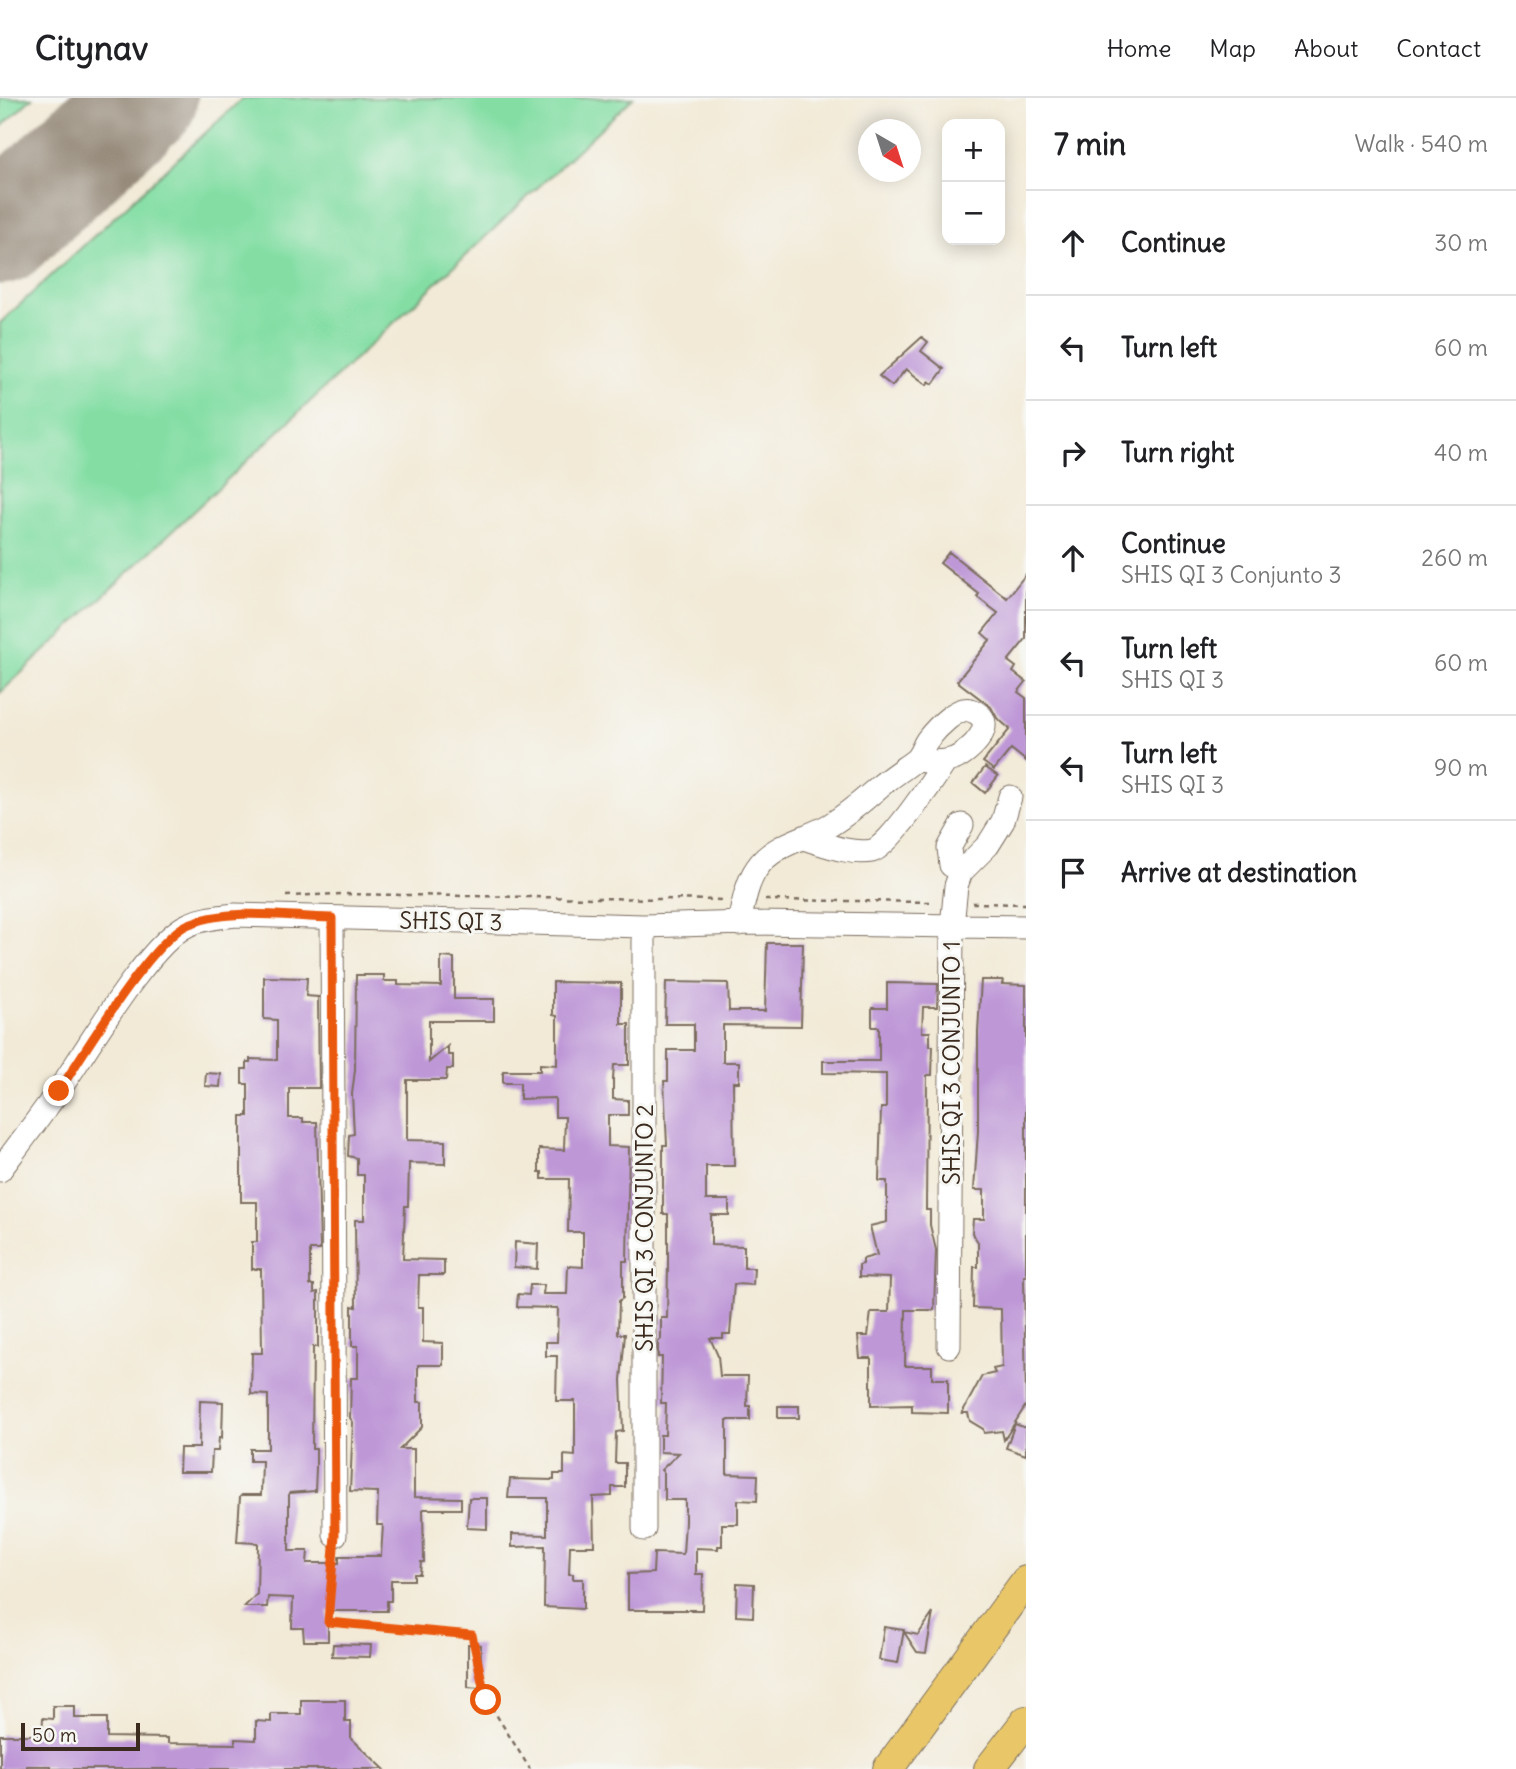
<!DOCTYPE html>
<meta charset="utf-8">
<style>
body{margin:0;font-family:Delius,sans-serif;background:#f6f6f6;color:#202124}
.controls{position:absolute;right:21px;top:21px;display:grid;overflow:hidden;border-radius:14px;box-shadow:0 4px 18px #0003}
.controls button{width:63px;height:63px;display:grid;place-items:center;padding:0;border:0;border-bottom:2px solid #e0e0e0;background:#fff;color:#202124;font:35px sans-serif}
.compass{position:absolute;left:858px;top:21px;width:63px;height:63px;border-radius:50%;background:#fff;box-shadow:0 4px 18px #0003;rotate:141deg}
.scale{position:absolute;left:21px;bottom:18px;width:119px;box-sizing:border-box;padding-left:7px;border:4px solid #3b2a1e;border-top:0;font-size:19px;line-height:24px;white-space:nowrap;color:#3b2a1e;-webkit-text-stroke:5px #f6f6f2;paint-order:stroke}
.stop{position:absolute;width:21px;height:21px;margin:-16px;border:5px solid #ea580c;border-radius:50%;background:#fff}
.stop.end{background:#ea580c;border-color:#fff;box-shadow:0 2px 7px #0008}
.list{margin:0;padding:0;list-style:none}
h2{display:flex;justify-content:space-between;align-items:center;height:91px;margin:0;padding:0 28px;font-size:30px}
h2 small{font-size:23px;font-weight:400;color:#757577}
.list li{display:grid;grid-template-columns:46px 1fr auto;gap:21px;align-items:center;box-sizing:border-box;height:105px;padding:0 28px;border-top:2px solid #e0e0e0}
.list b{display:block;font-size:26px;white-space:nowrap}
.list p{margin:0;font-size:23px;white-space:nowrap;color:#757577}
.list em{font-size:23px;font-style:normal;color:#757577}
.icon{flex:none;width:38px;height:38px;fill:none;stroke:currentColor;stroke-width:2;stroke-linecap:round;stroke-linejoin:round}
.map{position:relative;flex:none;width:1026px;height:1671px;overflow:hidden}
header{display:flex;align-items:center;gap:42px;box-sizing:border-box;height:98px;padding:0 35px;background:#fff;border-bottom:2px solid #e0e0e0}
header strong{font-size:33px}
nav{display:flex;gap:38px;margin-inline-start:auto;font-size:24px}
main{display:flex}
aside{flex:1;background:#fff}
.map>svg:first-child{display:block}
.grass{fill:#84dea4;stroke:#608461;stroke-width:2}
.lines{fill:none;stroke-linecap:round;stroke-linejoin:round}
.runway{stroke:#968a7a;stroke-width:107}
.building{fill:#be97d7}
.minor-casing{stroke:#7b6d5f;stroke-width:25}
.major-casing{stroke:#7b6d5f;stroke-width:32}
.path{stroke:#7b6d5f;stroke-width:2.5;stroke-dasharray:5 5;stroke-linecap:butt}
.minor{stroke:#fff;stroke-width:23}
.major{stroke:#e9c769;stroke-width:30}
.route{stroke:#ea580c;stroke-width:9}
.labels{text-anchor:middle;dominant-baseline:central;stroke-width:6;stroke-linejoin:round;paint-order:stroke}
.street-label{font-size:23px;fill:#3b2a1e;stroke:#f6f6f2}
</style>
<header>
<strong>Citynav</strong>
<nav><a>Home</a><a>Map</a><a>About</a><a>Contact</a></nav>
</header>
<main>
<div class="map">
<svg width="1026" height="1671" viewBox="0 0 1026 1671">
<rect width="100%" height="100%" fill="#f6f6f2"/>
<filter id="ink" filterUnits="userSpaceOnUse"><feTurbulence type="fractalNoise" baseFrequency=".0143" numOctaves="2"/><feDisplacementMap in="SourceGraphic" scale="14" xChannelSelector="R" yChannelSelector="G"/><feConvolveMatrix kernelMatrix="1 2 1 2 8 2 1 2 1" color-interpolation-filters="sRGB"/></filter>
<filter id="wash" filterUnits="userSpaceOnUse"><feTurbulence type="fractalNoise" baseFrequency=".00686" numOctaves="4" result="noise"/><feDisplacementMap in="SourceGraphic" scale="28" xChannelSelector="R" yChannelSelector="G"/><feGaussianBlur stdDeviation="1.57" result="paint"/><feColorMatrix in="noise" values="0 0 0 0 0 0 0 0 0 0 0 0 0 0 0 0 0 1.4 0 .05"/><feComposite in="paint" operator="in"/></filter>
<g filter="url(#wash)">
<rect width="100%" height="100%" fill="#f2ead7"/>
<path class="grass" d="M 0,0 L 32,0 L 0,30 Z
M 243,0 L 633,0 L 0,595 L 0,225 Z"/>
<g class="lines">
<path class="runway" d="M 0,133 L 144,0"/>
</g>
<g id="blocks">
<path class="building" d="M 922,239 L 928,244 L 921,253 L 944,271 L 933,286 L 929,283 L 927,287 L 906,271 L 892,288 L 879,278 Z
M 949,454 L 1007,500 L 1026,476 L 1026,541 L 1008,563 L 1016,569 L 1013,574 L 1026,584 L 1018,594 L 1026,600 L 1026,663 L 1011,651 L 994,672 L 983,664 L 1010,631 L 997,620 L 991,609 L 957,583 L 990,542 L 982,535 L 998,515 L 977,499 L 979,496 L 940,465 Z
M 985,669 L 998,678 L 985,695 L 973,685 Z
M 767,845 L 803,845 L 801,928 L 723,927 L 723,964 L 739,964 L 739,984 L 733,984 L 734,1068 L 706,1068 L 706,1102 L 729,1102 L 729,1117 L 711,1117 L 711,1147 L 744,1148 L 744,1170 L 754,1170 L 753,1187 L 734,1186 L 730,1236 L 723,1236 L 723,1240 L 710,1240 L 718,1258 L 720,1278 L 748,1278 L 747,1308 L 750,1308 L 750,1322 L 727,1322 L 727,1376 L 758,1377 L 757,1403 L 738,1402 L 738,1426 L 722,1426 L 722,1448 L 718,1448 L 718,1451 L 696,1450 L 696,1476 L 703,1476 L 702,1512 L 628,1512 L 628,1476 L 653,1475 L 654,1455 L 683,1456 L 685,1424 L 685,1402 L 665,1402 L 665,1391 L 663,1391 L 663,1374 L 661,1372 L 679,1355 L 660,1354 L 660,1337 L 665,1337 L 666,1305 L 661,1305 L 662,1259 L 658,1259 L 658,1244 L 661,1241 L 661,1220 L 667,1220 L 668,1170 L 668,1116 L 663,1116 L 663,1047 L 667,1047 L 664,983 L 668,983 L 668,952 L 694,952 L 694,926 L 665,926 L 666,884 L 728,885 L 729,913 L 765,913 Z
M 441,859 L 454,860 L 454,901 L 494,901 L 494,923 L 429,923 L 429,964 L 448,948 L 448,957 L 453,957 L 453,971 L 447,971 L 446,982 L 407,982 L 407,1042 L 445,1043 L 445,1066 L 409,1065 L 408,1108 L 405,1108 L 403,1161 L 444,1162 L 444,1177 L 419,1177 L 418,1209 L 423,1209 L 423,1244 L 443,1245 L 443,1267 L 418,1267 L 418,1304 L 422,1304 L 422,1329 L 400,1351 L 414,1351 L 414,1399 L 461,1400 L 461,1411 L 423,1411 L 424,1464 L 421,1464 L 420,1476 L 414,1476 L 414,1482 L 391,1482 L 391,1503 L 387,1503 L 387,1513 L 328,1513 L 328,1543 L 304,1543 L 303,1530 L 292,1530 L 293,1500 L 268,1499 L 267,1509 L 244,1509 L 257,1496 L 258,1445 L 237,1444 L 240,1399 L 242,1397 L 261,1397 L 262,1363 L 250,1363 L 250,1351 L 268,1351 L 268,1297 L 251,1296 L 252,1255 L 262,1255 L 261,1171 L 252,1171 L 252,1144 L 257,1144 L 257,1104 L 241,1104 L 241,1018 L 248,1018 L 248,986 L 242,986 L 242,971 L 247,971 L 247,964 L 250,964 L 250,961 L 277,962 L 277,922 L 264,921 L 264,879 L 307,880 L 306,898 L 318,899 L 319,990 L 289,990 L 289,1020 L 303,1020 L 303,1024 L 317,1024 L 320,1152 L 310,1152 L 310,1187 L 314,1187 L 314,1195 L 318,1194 L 318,1249 L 313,1249 L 312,1351 L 316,1351 L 316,1370 L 315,1393 L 289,1395 L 289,1453 L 308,1453 L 307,1465 L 339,1465 L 339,1458 L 381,1458 L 383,1427 L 377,1427 L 378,1394 L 350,1393 L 353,1324 L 350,1320 L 351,1280 L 358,1280 L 358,1248 L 352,1248 L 352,1208 L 356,1209 L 355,1122 L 364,1122 L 364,1077 L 357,1077 L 357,1060 L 348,1058 L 349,1037 L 354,1036 L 352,996 L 355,972 L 356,877 L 384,877 L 384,883 L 398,883 L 398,887 L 441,888 Z
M 981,882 L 1003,882 L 1002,886 L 1026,887 L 1026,1178 L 1024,1178 L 1026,1307 L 1004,1342 L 1002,1333 L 984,1335 L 983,1331 L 970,1323 L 968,1315 L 962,1315 L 982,1278 L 995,1275 L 993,1271 L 1002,1269 L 1001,1211 L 973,1210 L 974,1169 L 978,1169 L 978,1144 L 972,1135 L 973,1121 L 984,1121 L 984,1092 L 974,1092 L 978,1033 L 978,934 Z
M 553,884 L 621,885 L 621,926 L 629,926 L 629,967 L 614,967 L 613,981 L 613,1001 L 628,1002 L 628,1017 L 608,1017 L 608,1048 L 629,1049 L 627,1163 L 623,1163 L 623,1200 L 619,1203 L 618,1236 L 625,1236 L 621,1282 L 623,1333 L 616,1334 L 615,1365 L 625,1365 L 625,1389 L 612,1389 L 612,1398 L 593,1399 L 594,1448 L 570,1448 L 569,1476 L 573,1476 L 573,1481 L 583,1481 L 583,1511 L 544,1509 L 545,1448 L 512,1449 L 512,1436 L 547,1437 L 547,1400 L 508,1400 L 510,1381 L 554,1382 L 554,1376 L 564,1376 L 564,1357 L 575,1358 L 575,1303 L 556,1303 L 557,1258 L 546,1258 L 546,1244 L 557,1244 L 558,1210 L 517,1209 L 518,1196 L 529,1197 L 530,1187 L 544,1187 L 543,1196 L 567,1196 L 568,1168 L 583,1169 L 583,1134 L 568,1134 L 569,1081 L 542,1081 L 542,1074 L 539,1074 L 539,1051 L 564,1052 L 565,1019 L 555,1019 L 555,1000 L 520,1001 L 520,985 L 503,985 L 503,973 L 540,973 L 540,966 L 557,967 L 557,918 L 553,917 Z
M 887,885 L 938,886 L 937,909 L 923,909 L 922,934 L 930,934 L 930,948 L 933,948 L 932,977 L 927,977 L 926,1112 L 930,1112 L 930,1127 L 936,1152 L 934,1212 L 906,1212 L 905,1268 L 932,1268 L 932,1281 L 948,1281 L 948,1315 L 912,1314 L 912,1307 L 871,1308 L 871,1260 L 860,1260 L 858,1238 L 868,1238 L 871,1214 L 889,1214 L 890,1180 L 859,1179 L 859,1167 L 863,1166 L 863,1161 L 877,1157 L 870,1128 L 887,1124 L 887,1083 L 879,1083 L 881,1010 L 886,1010 L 886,976 L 823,975 L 823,963 L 879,963 L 879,929 L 872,929 L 872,910 L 887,910 Z
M 206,975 L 221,976 L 220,989 L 205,988 Z
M 515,1144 L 538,1146 L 537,1171 L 514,1169 Z
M 200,1303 L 223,1304 L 222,1340 L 219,1339 L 218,1353 L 212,1353 L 211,1374 L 179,1374 L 180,1350 L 199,1350 Z
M 778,1308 L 799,1308 L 799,1320 L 778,1320 Z
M 1015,1326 L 1026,1330 L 1026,1357 L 1006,1350 Z
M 469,1400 L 487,1400 L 487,1431 L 467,1430 Z
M 737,1485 L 754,1486 L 753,1519 L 736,1518 Z
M 933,1515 L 926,1555 L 917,1554 L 904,1534 L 918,1537 Z
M 884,1529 L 904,1532 L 898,1565 L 879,1562 Z
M 333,1546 L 371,1547 L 370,1559 L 332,1558 Z
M 468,1546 L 481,1547 L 480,1590 L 468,1589 Z
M 301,1602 L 345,1602 L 345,1624 L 351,1624 L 351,1640 L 384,1671 L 51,1671 L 51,1668 L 27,1668 L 27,1670 L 0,1671 L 0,1637 L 42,1637 L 43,1620 L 53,1621 L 53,1608 L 75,1608 L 75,1620 L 107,1620 L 107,1639 L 168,1640 L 168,1645 L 235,1646 L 235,1641 L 256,1642 L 256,1623 L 271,1624 L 271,1616 L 301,1616 Z"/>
</g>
</g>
<g filter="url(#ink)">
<use href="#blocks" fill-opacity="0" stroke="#7b6d5f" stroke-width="2"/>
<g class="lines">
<g class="minor-casing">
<path id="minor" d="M 803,740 C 824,746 850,757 872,753 C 888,750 935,680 946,663
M 961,774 L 951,767 L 949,750 L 962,727
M 332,820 L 335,1437
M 739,826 C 743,807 746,786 757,770 C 773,746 806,741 830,727 C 848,716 864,702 880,688 C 891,679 903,671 914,663 C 921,658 923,647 928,641 C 936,631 957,608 970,612 C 1003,623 970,654 954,661 C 942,665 928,664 917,662
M 0,1072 C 21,1044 43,1015 63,986 C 89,948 150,844 188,827 C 202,820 220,819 235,817 L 644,828 L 746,825 L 1026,829
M 949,1248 L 952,828 L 956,788 L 961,774 L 988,747 L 1003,723 L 1010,699
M 644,1431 L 644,828"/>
</g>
<g class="major-casing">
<path id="major" d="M 888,1671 L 1026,1483
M 989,1671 L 1026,1623"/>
</g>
<path class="path" d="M 286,798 L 341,796 L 724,802
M 765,802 L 934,804
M 972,805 L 1026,806
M 334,1454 L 328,1524 L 472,1537 L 487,1602 L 530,1671"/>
<use href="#minor" class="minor"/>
<use href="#major" class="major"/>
</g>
</g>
<g class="lines" filter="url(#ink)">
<path class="route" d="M 59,993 C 84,955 152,841 189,826 C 233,809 287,819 332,820 L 335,1437 L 328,1524 L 472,1537 L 486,1602"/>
</g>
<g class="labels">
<g class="street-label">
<text transform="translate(451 823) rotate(1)">SHIS QI 3</text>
<text transform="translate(951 965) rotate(-90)">SHIS QI 3 CONJUNTO 1</text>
<text transform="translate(644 1130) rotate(-90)">SHIS QI 3 CONJUNTO 2</text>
</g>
</g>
</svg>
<div class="controls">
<button>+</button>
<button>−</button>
</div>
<svg class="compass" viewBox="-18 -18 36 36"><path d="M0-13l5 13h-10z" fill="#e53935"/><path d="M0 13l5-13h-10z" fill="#757577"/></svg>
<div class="scale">50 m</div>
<div class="stop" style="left:486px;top:1602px"></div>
<div class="stop end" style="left:59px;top:993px"></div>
</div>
<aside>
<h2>7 min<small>Walk · 540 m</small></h2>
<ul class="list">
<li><svg class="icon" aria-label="ahead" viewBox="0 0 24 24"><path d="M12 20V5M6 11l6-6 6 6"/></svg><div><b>Continue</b></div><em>30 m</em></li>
<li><svg class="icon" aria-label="left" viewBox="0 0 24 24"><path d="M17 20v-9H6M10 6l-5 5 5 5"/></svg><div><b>Turn left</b></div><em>60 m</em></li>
<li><svg class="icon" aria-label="right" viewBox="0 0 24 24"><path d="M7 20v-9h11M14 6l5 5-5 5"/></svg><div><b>Turn right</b></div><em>40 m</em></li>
<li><svg class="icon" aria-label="ahead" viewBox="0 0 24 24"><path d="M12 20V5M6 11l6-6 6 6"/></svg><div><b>Continue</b><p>SHIS QI 3 Conjunto 3</p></div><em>260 m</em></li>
<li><svg class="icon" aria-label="left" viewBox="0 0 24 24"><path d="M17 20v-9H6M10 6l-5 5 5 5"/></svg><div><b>Turn left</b><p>SHIS QI 3</p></div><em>60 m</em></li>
<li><svg class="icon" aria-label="left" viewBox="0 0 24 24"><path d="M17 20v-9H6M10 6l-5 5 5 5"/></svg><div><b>Turn left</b><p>SHIS QI 3</p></div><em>90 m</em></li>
<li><svg class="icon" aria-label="arrive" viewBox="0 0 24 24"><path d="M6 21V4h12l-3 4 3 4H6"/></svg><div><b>Arrive at destination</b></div></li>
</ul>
</aside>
</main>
